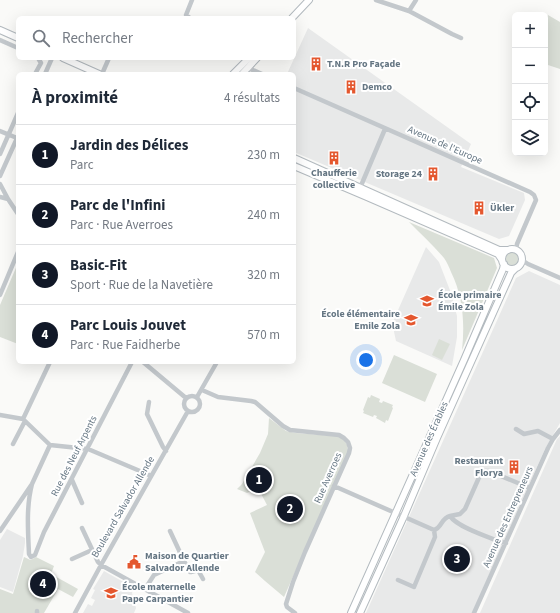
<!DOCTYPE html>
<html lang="fr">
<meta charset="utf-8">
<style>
body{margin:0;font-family:"Source Sans 3",sans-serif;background:#f2f2f3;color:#1f2937}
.controls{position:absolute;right:12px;top:12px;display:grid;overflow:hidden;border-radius:6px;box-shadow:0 4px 16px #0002}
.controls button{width:36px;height:36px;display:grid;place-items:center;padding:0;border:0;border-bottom:1px solid #e0e1e3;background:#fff;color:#1f2937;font:20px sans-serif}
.you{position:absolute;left:366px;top:360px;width:14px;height:14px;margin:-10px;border:3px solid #fff;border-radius:50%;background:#1a73e8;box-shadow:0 0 0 6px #1a73e833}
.badge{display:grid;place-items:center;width:26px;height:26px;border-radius:50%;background:#111827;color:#fff;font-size:13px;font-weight:700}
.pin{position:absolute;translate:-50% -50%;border:2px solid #fff;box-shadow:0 1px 4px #0006}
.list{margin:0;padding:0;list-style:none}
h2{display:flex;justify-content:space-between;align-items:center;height:52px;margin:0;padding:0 16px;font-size:17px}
h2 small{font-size:13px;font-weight:400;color:#747a83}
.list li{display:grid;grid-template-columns:26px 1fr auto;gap:12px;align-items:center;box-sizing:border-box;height:60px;padding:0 16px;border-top:1px solid #e0e1e3}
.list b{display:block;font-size:15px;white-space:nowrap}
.list p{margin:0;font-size:13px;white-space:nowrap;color:#747a83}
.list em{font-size:13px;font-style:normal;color:#747a83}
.icon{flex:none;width:22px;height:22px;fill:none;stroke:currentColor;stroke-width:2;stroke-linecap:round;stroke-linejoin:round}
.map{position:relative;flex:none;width:560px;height:613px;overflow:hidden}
.search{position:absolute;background:#fff;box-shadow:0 4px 16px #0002;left:16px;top:16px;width:280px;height:44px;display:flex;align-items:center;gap:10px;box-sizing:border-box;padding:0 14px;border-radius:6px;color:#747a83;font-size:15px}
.panel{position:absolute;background:#fff;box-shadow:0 4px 16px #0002;left:16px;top:72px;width:280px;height:292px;border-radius:6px}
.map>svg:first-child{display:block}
.built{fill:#e8e9e9}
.green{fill:#dadfd7}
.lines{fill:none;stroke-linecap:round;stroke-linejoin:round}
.secondary-casing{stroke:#b3babf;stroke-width:8}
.street{stroke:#c3c8cc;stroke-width:4.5}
.secondary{stroke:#fff;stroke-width:6}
.labels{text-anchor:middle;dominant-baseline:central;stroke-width:4;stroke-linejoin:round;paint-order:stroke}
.poi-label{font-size:10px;font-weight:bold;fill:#657683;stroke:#fff;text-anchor:start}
.street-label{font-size:10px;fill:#657683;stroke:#fff}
</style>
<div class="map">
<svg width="560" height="613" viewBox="0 0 560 613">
<rect width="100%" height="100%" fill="#fafaf8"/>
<path class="built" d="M 308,28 L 471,144 L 461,167 L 524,193 L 525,200 L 509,236 L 499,239 L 294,152 L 294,74 L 287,74 Z
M 426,247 L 439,262 L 451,293 L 457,316 L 457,337 L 452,366 L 396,341 L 393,327 L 391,326 Z
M 529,271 L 560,285 L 560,423 L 545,449 L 472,613 L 366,613 L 516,278 Z
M 560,436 L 560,613 L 480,613 L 557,439 Z
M 7,529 L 25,538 L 25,543 L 23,556 L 13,592 L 0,587 L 0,540 Z
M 104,571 L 134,588 L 132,593 L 136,608 L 134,613 L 83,613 L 88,604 L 92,606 L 95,600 L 91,598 L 95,590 L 93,589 Z"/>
<path class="green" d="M 548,15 L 560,22 L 560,69 L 545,64 L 545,20 Z
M 409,222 L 494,258 L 497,268 L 462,350 C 465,323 463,296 451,272 C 449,267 447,262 444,258 C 433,245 421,234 409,222 Z
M505 259a7 7 0 1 1 14 0a7 7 0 1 1-14 0Z
M 18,263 L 18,344 L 0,337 L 0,305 Z
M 439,339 L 450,344 L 442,360 L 432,355 Z
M 394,355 L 437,374 L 425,402 L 382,383 Z
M 371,395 L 380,399 L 379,402 L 382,403 L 383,401 L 393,405 L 392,407 L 393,408 L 388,421 L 386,420 L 385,423 L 376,418 L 377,416 L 374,415 L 373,417 L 363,413 L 364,411 L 363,410 L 368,397 L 370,398 Z
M 269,418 L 286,431 L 296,433 L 335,436 C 344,438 348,442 348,452 L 284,597 L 265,581 L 255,572 L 265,552 L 250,513 L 267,505 L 258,488 L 247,493 L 237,489 L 242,484 L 260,453 L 268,434 Z
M 24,557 C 30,559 29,562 36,557 L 54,566 L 51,574 L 78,589 L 73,597 L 58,589 L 44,613 L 0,613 L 0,589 L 13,594 Z"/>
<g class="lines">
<g class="secondary-casing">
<path id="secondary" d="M 292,18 L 309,0
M 0,30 L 18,38
M 63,58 L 99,74
M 233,74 L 249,58
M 242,74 L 257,58
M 294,158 L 499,250 L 508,250
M 294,166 L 367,197 L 498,254 L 502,260
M502 259a10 10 0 1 1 20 0a10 10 0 1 1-20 0Z
M 351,613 L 464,360 L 503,269 L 504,264
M 360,613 L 404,516 L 437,438 L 511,273 L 515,269"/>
</g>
<path class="street" d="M 376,0 L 409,11 L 452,34 L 461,38
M 409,11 L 416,0
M 190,18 L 186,15 L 192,0
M 0,40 L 18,48
M 248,68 L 262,74
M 35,74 L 41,63 L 38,58
M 45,74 L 52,58
M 102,74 L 109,58
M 294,88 L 530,192 L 534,195 L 536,200 L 517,244 L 516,250
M 0,131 L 17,138
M 0,154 L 18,113
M 0,176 L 18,136
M 0,184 L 8,199
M 360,188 L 385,129
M 0,197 L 8,199 L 18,214
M 522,260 L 528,264 L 560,278
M 0,295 L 18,252
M 143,362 L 186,398
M 202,390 L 218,397 L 251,401 L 255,402 L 283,426 L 290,430 L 339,435 L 344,438 L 348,442 L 350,448 L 349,453 L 305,552 L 293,582 L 286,604 L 287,607 L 295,613
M184 404a8 8 0 1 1 16 0a8 8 0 1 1-16 0Z
M 197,397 L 217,362
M 149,402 L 147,414 L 163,447 L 166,451
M 0,415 L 23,419 L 50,445 L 88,449 L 147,474 L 151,476
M 23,419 L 50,362
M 516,429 L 524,434 L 538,431 L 553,439
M 13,444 L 25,421
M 72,480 L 82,503
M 32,484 C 26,507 28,531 29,554 L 31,557 L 35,555 L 44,532 L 132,362
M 334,486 L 434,530
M 450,516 L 460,514 L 465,509 L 481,473 L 483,471 L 489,471 L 530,488
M 82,528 L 98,562 L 101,565 L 188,613
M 0,531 L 32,484 L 50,445
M 72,559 L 92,550
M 184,561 L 190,572 L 191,572 L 198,570 L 203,579
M 398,580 L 414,587 L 435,537 L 434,530 C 442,528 441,518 450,516 C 457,527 488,537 501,542 L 506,543
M 145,589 L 154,575 L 184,561 L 170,531
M 37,611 L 37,613
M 75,613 L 101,565 L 188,411
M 474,613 L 548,448 L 553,439 L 560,430"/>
<use href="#secondary" class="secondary"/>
</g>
<defs>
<g id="building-bare" transform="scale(1.08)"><path d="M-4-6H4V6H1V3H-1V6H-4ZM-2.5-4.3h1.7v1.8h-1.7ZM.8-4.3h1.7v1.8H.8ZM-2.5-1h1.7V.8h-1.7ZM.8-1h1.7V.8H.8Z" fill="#e4572e" stroke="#fff" stroke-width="2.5" paint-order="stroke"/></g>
<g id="school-bare" transform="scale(1.08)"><path d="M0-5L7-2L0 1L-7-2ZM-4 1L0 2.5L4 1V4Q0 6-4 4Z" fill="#e4572e" stroke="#fff" stroke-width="2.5" paint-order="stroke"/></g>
<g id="civic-bare" transform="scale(1.08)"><path d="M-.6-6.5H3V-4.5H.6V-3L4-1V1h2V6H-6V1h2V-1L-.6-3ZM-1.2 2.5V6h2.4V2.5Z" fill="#e4572e" stroke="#fff" stroke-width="2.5" paint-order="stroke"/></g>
</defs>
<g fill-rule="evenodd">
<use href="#building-bare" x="316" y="64"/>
<use href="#building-bare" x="351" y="87"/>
<use href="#building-bare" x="334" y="158"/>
<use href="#building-bare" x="433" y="174"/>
<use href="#building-bare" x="479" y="208"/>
<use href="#school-bare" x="427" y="301"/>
<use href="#school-bare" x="411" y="320"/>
<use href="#building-bare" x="514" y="467"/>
<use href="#civic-bare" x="134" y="562"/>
<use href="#school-bare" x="111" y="593"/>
</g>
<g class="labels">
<g class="poi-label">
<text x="327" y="64">T.N.R Pro Façade</text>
<text x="362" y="87">Demco</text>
<text x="334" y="173" text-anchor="middle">Chaufferie<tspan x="334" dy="12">collective</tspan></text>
<text x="422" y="174" text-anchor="end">Storage 24</text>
<text x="490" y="208">Ükler</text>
<text x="438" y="295">École primaire<tspan x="438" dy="12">Émile Zola</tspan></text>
<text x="400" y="314" text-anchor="end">École élémentaire<tspan x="400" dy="12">Emile Zola</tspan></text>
<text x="503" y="461" text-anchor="end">Restaurant<tspan x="503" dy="12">Florya</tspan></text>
<text x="145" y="556">Maison de Quartier<tspan x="145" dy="12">Salvador Allende</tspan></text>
<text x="122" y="587">École maternelle<tspan x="122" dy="12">Pape Carpantier</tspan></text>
</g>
<g class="street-label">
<text transform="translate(445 145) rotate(24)">Avenue de l'Europe</text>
<text transform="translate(429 439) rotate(-66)">Avenue des Érables</text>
<text transform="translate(74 456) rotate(-63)">Rue des Neuf Arpents</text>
<text transform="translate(328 478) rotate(-66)">Rue Averroes</text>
<text transform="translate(123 507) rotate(-60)">Boulevard Salvador Allende</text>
<text transform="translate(508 517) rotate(-66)">Avenue des Entrepreneurs</text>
</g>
</g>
</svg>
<div class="controls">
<button>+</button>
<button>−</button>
<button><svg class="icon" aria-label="locate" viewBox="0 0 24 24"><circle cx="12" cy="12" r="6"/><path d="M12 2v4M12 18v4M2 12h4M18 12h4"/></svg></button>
<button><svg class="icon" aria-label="layers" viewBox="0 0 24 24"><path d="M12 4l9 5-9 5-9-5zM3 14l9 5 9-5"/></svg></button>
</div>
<div class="you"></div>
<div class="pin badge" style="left:259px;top:480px">1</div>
<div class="pin badge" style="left:290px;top:509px">2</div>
<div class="pin badge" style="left:457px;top:559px">3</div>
<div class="pin badge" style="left:43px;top:584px">4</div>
<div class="search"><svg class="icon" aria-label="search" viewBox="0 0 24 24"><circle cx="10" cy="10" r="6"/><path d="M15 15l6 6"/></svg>Rechercher</div>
<section class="panel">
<h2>À proximité<small>4 résultats</small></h2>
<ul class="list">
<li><span class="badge">1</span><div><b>Jardin des Délices</b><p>Parc</p></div><em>230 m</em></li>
<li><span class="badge">2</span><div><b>Parc de l'Infini</b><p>Parc · Rue Averroes</p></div><em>240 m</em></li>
<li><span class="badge">3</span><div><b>Basic-Fit</b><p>Sport · Rue de la Navetière</p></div><em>320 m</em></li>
<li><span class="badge">4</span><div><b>Parc Louis Jouvet</b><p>Parc · Rue Faidherbe</p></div><em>570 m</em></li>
</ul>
</section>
</div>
